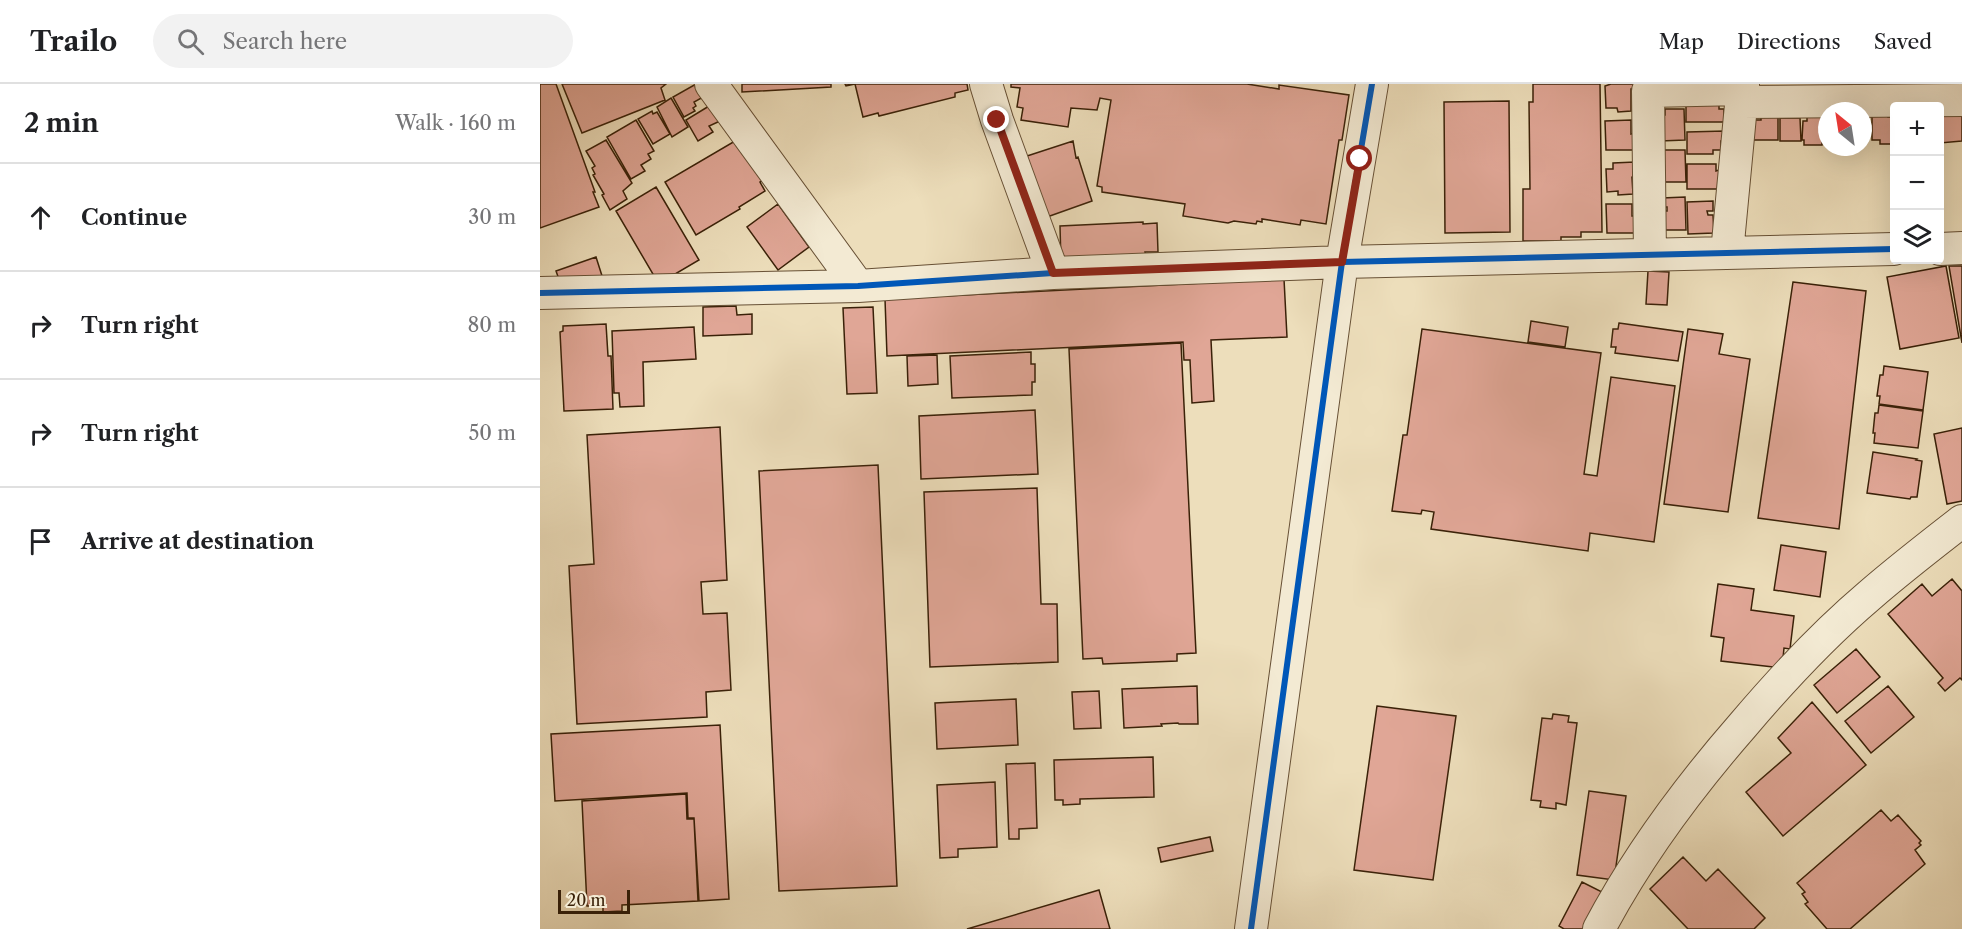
<!DOCTYPE html>
<meta charset="utf-8">
<style>
body{margin:0;font-family:"Libre Caslon Text",serif;background:#f2f2f2;color:#202124}
.controls{position:absolute;right:18px;top:18px;display:grid;overflow:hidden;border-radius:6px;box-shadow:0 6px 24px #0002}
.controls button{width:54px;height:54px;display:grid;place-items:center;padding:0;border:0;border-bottom:2px solid #e0e0e0;background:#fff;color:#202124;font:30px sans-serif}
.compass{position:absolute;left:1278px;top:18px;width:54px;height:54px;border-radius:50%;background:#fff;box-shadow:0 6px 24px #0002;rotate:330deg}
.scale{position:absolute;left:18px;bottom:15px;width:72px;box-sizing:border-box;padding-left:6px;border:3px solid #3a2108;border-top:0;font-size:16px;line-height:21px;white-space:nowrap;color:#3a2108;-webkit-text-stroke:4px #f3ead3;paint-order:stroke}
.stop{position:absolute;width:18px;height:18px;margin:-14px;border:4px solid #8f2418;border-radius:50%;background:#fff}
.stop.end{background:#8f2418;border-color:#fff;box-shadow:0 2px 6px #0008}
.list{margin:0;padding:0;list-style:none}
h2{display:flex;justify-content:space-between;align-items:center;height:78px;margin:0;padding:0 24px;font-size:26px}
h2 small{font-size:20px;font-weight:400;color:#757577}
.list li{display:grid;grid-template-columns:39px 1fr auto;gap:18px;align-items:center;box-sizing:border-box;height:108px;padding:0 24px;border-top:2px solid #e0e0e0}
.list b{display:block;font-size:22px;white-space:nowrap}
.list em{font-size:20px;font-style:normal;color:#757577}
.icon{flex:none;width:33px;height:33px;fill:none;stroke:currentColor;stroke-width:2;stroke-linecap:round;stroke-linejoin:round}
.map{position:relative;flex:none;width:1422px;height:845px;overflow:hidden}
header{display:flex;align-items:center;gap:36px;box-sizing:border-box;height:84px;padding:0 30px;background:#fff;border-bottom:2px solid #e0e0e0}
header strong{font-size:28px}
nav{display:flex;gap:33px;margin-inline-start:auto;font-size:21px}
.search{width:420px;height:54px;background:#f2f2f2;display:flex;align-items:center;gap:15px;box-sizing:border-box;padding:0 21px;border-radius:33px;color:#757577;font-size:22px}
main{display:flex}
aside{flex:1;background:#fff}
.map>svg:first-child{display:block}
.building{fill:#e0a696;stroke:#3a2108;stroke-width:1.5}
.lines{fill:none;stroke-linecap:round;stroke-linejoin:round}
.minor-casing{stroke:#675035;stroke-width:34}
.minor{stroke:#f3ead3;stroke-width:32}
.cycleway-casing{stroke:#f3ead3;stroke-width:10}
.cycleway{stroke:#0057b8;stroke-width:6}
.route{stroke:#8f2418;stroke-width:8}
</style>
<header>
<strong>Trailo</strong>
<div class="search"><svg class="icon" aria-label="search" viewBox="0 0 24 24"><circle cx="10" cy="10" r="6"/><path d="M15 15l6 6"/></svg>Search here</div>
<nav><a>Map</a><a>Directions</a><a>Saved</a></nav>
</header>
<main>
<aside>
<h2>2 min<small>Walk · 160 m</small></h2>
<ul class="list">
<li><svg class="icon" aria-label="ahead" viewBox="0 0 24 24"><path d="M12 20V5M6 11l6-6 6 6"/></svg><div><b>Continue</b></div><em>30 m</em></li>
<li><svg class="icon" aria-label="right" viewBox="0 0 24 24"><path d="M7 20v-9h11M14 6l5 5-5 5"/></svg><div><b>Turn right</b></div><em>80 m</em></li>
<li><svg class="icon" aria-label="right" viewBox="0 0 24 24"><path d="M7 20v-9h11M14 6l5 5-5 5"/></svg><div><b>Turn right</b></div><em>50 m</em></li>
<li><svg class="icon" aria-label="arrive" viewBox="0 0 24 24"><path d="M6 21V4h12l-3 4 3 4H6"/></svg><div><b>Arrive at destination</b></div></li>
</ul>
</aside>
<div class="map">
<svg width="1422" height="845" viewBox="0 0 1422 845">
<rect width="100%" height="100%" fill="#eddebb"/>
<filter id="stains"><feTurbulence type="fractalNoise" baseFrequency=".00333" numOctaves="4"/><feColorMatrix values="0 0 0 0 .2 0 0 0 0 .09 0 0 0 0 .02 0 0 0 .5 -.17"/></filter>
<radialGradient id="worn" r=".72"><stop offset=".6" stop-color="#630" stop-opacity="0"/><stop offset="1" stop-color="#630" stop-opacity=".3"/></radialGradient>
<path class="building" d="M 0,0 L 16,0 L 55,108 L 53,108 L 59,123 L 0,144 Z
M 22,0 L 126,0 L 121,4 L 125,16 L 42,49 Z
M 156,0 L 165,12 L 154,18 L 156,22 L 153,24 L 155,27 L 144,33 L 133,13 Z
M 202,0 L 291,0 L 291,3 L 202,8 Z
M 305,0 L 427,0 L 428,6 L 415,9 L 415,13 L 339,32 L 338,29 L 323,33 L 315,0 L 306,2 Z
M 471,0 L 707,0 L 739,5 L 739,1 L 809,11 L 802,56 L 799,56 L 786,140 L 761,136 L 760,141 L 722,135 L 722,138 L 717,137 L 716,140 L 694,137 L 688,139 L 643,132 L 645,120 L 562,108 L 562,103 L 557,102 L 571,16 L 560,14 L 557,26 L 531,24 L 528,43 L 481,36 L 483,24 L 477,23 L 480,4 L 471,3 Z
M 993,0 L 1060,0 L 1062,148 L 1041,148 L 1041,153 L 1021,153 L 1021,157 L 983,157 L 983,105 L 990,105 L 989,18 L 993,18 Z
M 1071,0 L 1094,0 L 1094,5 L 1091,5 L 1091,27 L 1078,28 L 1077,24 L 1066,24 L 1065,2 Z
M 131,14 L 148,43 L 132,53 L 117,23 Z
M 1146,16 L 1179,16 L 1179,25 L 1184,25 L 1184,38 L 1146,38 Z
M 969,17 L 970,148 L 905,149 L 904,18 Z
M 174,19 L 180,37 L 169,42 L 173,48 L 158,57 L 146,36 Z
M 1125,25 L 1144,25 L 1145,56 L 1120,57 L 1119,31 L 1125,31 Z
M 112,27 L 113,30 L 117,28 L 130,50 L 113,60 L 98,35 Z
M 1348,27 L 1348,33 L 1353,33 L 1353,60 L 1340,60 L 1340,56 L 1332,56 L 1332,28 Z
M 1221,30 L 1238,30 L 1238,56 L 1213,56 L 1212,36 L 1221,36 Z
M 1401,30 L 1422,30 L 1422,57 L 1400,59 Z
M 1267,33 L 1282,33 L 1282,61 L 1264,61 L 1264,56 L 1262,56 L 1263,37 L 1267,37 Z
M 1240,34 L 1260,34 L 1261,57 L 1240,57 Z
M 96,36 L 114,67 L 108,70 L 111,75 L 101,81 L 105,87 L 91,95 L 67,53 Z
M 1091,36 L 1091,50 L 1095,49 L 1095,66 L 1066,66 L 1065,37 Z
M 1185,47 L 1185,57 L 1181,57 L 1181,66 L 1173,66 L 1173,70 L 1147,70 L 1147,48 Z
M 66,56 L 92,99 L 83,107 L 87,115 L 70,126 L 62,111 L 64,110 L 53,91 L 55,90 L 52,84 L 55,82 L 46,67 Z
M 195,57 L 224,96 L 220,98 L 225,107 L 199,123 L 200,125 L 156,151 L 125,98 Z
M 533,57 L 536,74 L 538,73 L 552,117 L 507,133 L 487,72 Z
M 1122,66 L 1145,66 L 1146,98 L 1120,98 Z
M 1095,78 L 1095,88 L 1093,88 L 1093,95 L 1092,94 L 1093,110 L 1078,111 L 1078,107 L 1067,108 L 1066,85 L 1073,85 L 1073,79 Z
M 1147,80 L 1176,80 L 1176,87 L 1179,86 L 1179,105 L 1147,105 Z
M 116,103 L 159,176 L 125,196 L 117,197 L 76,127 Z
M 1145,113 L 1146,146 L 1121,146 L 1121,127 L 1127,127 L 1127,123 L 1122,123 L 1122,114 Z
M 1173,117 L 1173,127 L 1167,127 L 1168,131 L 1173,131 L 1174,149 L 1148,150 L 1147,118 Z
M 238,120 L 269,163 L 238,186 L 207,143 Z
M 1066,120 L 1092,120 L 1092,132 L 1096,132 L 1096,149 L 1067,149 Z
M 603,138 L 603,140 L 617,139 L 618,168 L 605,168 L 606,174 L 521,178 L 520,142 Z
M 56,173 L 63,195 L 21,201 L 16,187 Z
M 1406,182 L 1419,254 L 1360,265 L 1347,193 Z
M 1409,182 L 1422,182 L 1422,259 Z
M 1108,187 L 1129,188 L 1127,221 L 1106,220 Z
M 744,195 L 747,253 L 671,256 L 674,317 L 652,319 L 650,276 L 644,276 L 643,258 L 347,272 L 345,215 Z
M 1253,198 L 1326,207 L 1299,445 L 1218,434 Z
M 196,222 L 197,231 L 212,230 L 212,250 L 163,252 L 163,223 Z
M 333,223 L 337,309 L 307,310 L 303,224 Z
M 991,237 L 1028,243 L 1025,263 L 988,258 Z
M 1079,239 L 1143,248 L 1138,277 L 1075,269 L 1076,263 L 1071,263 L 1073,245 L 1078,245 Z
M 66,240 L 68,272 L 71,272 L 73,325 L 24,327 L 20,248 L 23,247 L 23,242 Z
M 154,243 L 156,275 L 103,278 L 104,322 L 80,323 L 79,309 L 74,309 L 72,247 Z
M 882,245 L 1061,269 L 1044,390 L 1057,392 L 1071,293 L 1135,302 L 1114,458 L 1050,449 L 1048,467 L 891,445 L 894,428 L 882,426 L 881,430 L 852,427 L 863,351 L 867,351 Z
M 1148,245 L 1183,250 L 1179,270 L 1210,275 L 1188,428 L 1124,420 Z
M 641,259 L 656,569 L 637,570 L 637,577 L 563,580 L 562,574 L 543,575 L 529,265 Z
M 491,268 L 491,280 L 495,280 L 495,298 L 492,298 L 492,311 L 412,314 L 410,272 Z
M 397,271 L 398,300 L 368,302 L 367,272 Z
M 1344,282 L 1388,288 L 1383,326 L 1339,320 L 1340,312 L 1337,312 L 1340,291 L 1343,291 Z
M 1339,321 L 1383,327 L 1378,364 L 1334,359 L 1335,349 L 1333,349 L 1335,329 L 1338,329 Z
M 495,326 L 498,390 L 381,395 L 379,332 Z
M 180,343 L 187,496 L 161,498 L 163,530 L 187,529 L 191,606 L 166,608 L 167,633 L 37,640 L 29,482 L 54,480 L 47,351 Z
M 1422,344 L 1422,417 L 1407,420 L 1394,350 Z
M 1333,368 L 1377,375 L 1376,376 L 1382,377 L 1377,413 L 1371,413 L 1370,415 L 1327,409 Z
M 338,381 L 357,802 L 239,807 L 219,387 Z
M 497,404 L 501,520 L 517,520 L 518,578 L 390,583 L 384,408 Z
M 1241,461 L 1286,468 L 1280,513 L 1234,506 Z
M 1412,495 L 1422,507 L 1422,596 L 1420,594 L 1405,607 L 1398,599 L 1403,594 L 1348,530 L 1382,500 L 1392,512 Z
M 1178,500 L 1214,505 L 1211,526 L 1254,532 L 1250,565 L 1244,564 L 1242,584 L 1181,577 L 1184,554 L 1171,552 Z
M 1316,565 L 1340,593 L 1297,629 L 1274,601 Z
M 657,602 L 658,640 L 639,640 L 638,639 L 621,640 L 622,642 L 584,644 L 582,605 Z
M 1348,602 L 1374,633 L 1331,669 L 1305,637 Z
M 559,607 L 561,644 L 534,645 L 532,608 Z
M 476,615 L 478,661 L 397,665 L 395,619 Z
M 1272,618 L 1326,681 L 1243,752 L 1206,708 L 1251,669 L 1238,654 Z
M 837,622 L 916,632 L 893,796 L 814,786 Z
M 1013,630 L 1029,632 L 1028,638 L 1037,639 L 1026,721 L 1016,719 L 1016,725 L 1000,723 L 1001,717 L 991,716 L 1002,634 L 1012,635 Z
M 180,641 L 189,815 L 159,817 L 154,734 L 148,734 L 147,709 L 15,717 L 11,650 Z
M 613,673 L 614,713 L 540,715 L 540,720 L 523,721 L 523,716 L 515,716 L 514,676 Z
M 495,679 L 497,744 L 479,745 L 479,755 L 469,755 L 466,680 Z
M 455,698 L 457,763 L 418,765 L 418,773 L 400,774 L 397,701 Z
M 1049,707 L 1086,712 L 1074,796 L 1037,791 Z
M 146,710 L 147,735 L 154,735 L 158,817 L 82,821 L 82,827 L 63,828 L 63,822 L 47,822 L 42,717 Z
M 1341,726 L 1351,737 L 1358,731 L 1381,757 L 1379,759 L 1381,761 L 1375,766 L 1385,780 L 1310,845 L 1287,845 L 1265,820 L 1268,818 L 1262,810 L 1265,808 L 1257,799 Z
M 670,753 L 673,767 L 621,778 L 618,764 Z
M 1143,773 L 1166,797 L 1178,785 L 1225,834 L 1214,845 L 1148,845 L 1110,805 Z
M 1042,798 L 1064,809 L 1045,845 L 1024,845 L 1019,842 Z
M 559,806 L 570,845 L 427,845 Z"/>
<g class="lines">
<g class="minor-casing">
<path id="minor" d="M 171,0 L 318,202
M 446,0 L 457,36 L 513,189
M 1202,18 L 1422,16
M 1400,165 L 1422,164
M 1187,169 L 1203,0
M 1110,171 L 1108,7 L 1203,5
M 0,209 L 318,202 L 513,189 L 802,178 L 1354,165
M 711,845 L 802,178 L 832,0
M 1059,845 C 1098,771 1148,704 1203,641 C 1242,595 1284,550 1330,511 C 1360,485 1391,461 1422,437"/>
</g>
<use href="#minor" class="minor"/>
<g class="cycleway-casing">
<path id="cycleway" d="M 0,209 L 318,202 L 513,189 L 802,178 L 1354,165
M 711,845 L 802,178 L 832,0"/>
</g>
<use href="#cycleway" class="cycleway"/>
</g>
<g class="lines">
<path class="route" d="M 457,36 L 513,189 L 802,178 L 820,75"/>
</g>
<rect width="100%" height="100%" filter="url(#stains)"/>
<rect width="100%" height="100%" fill="url(#worn)"/>
</svg>
<div class="controls">
<button>+</button>
<button>−</button>
<button><svg class="icon" aria-label="layers" viewBox="0 0 24 24"><path d="M12 4l9 5-9 5-9-5zM3 14l9 5 9-5"/></svg></button>
</div>
<svg class="compass" viewBox="-18 -18 36 36"><path d="M0-13l5 13h-10z" fill="#e53935"/><path d="M0 13l5-13h-10z" fill="#757577"/></svg>
<div class="scale">20 m</div>
<div class="stop" style="left:820px;top:75px"></div>
<div class="stop end" style="left:457px;top:36px"></div>
</div>
</main>
